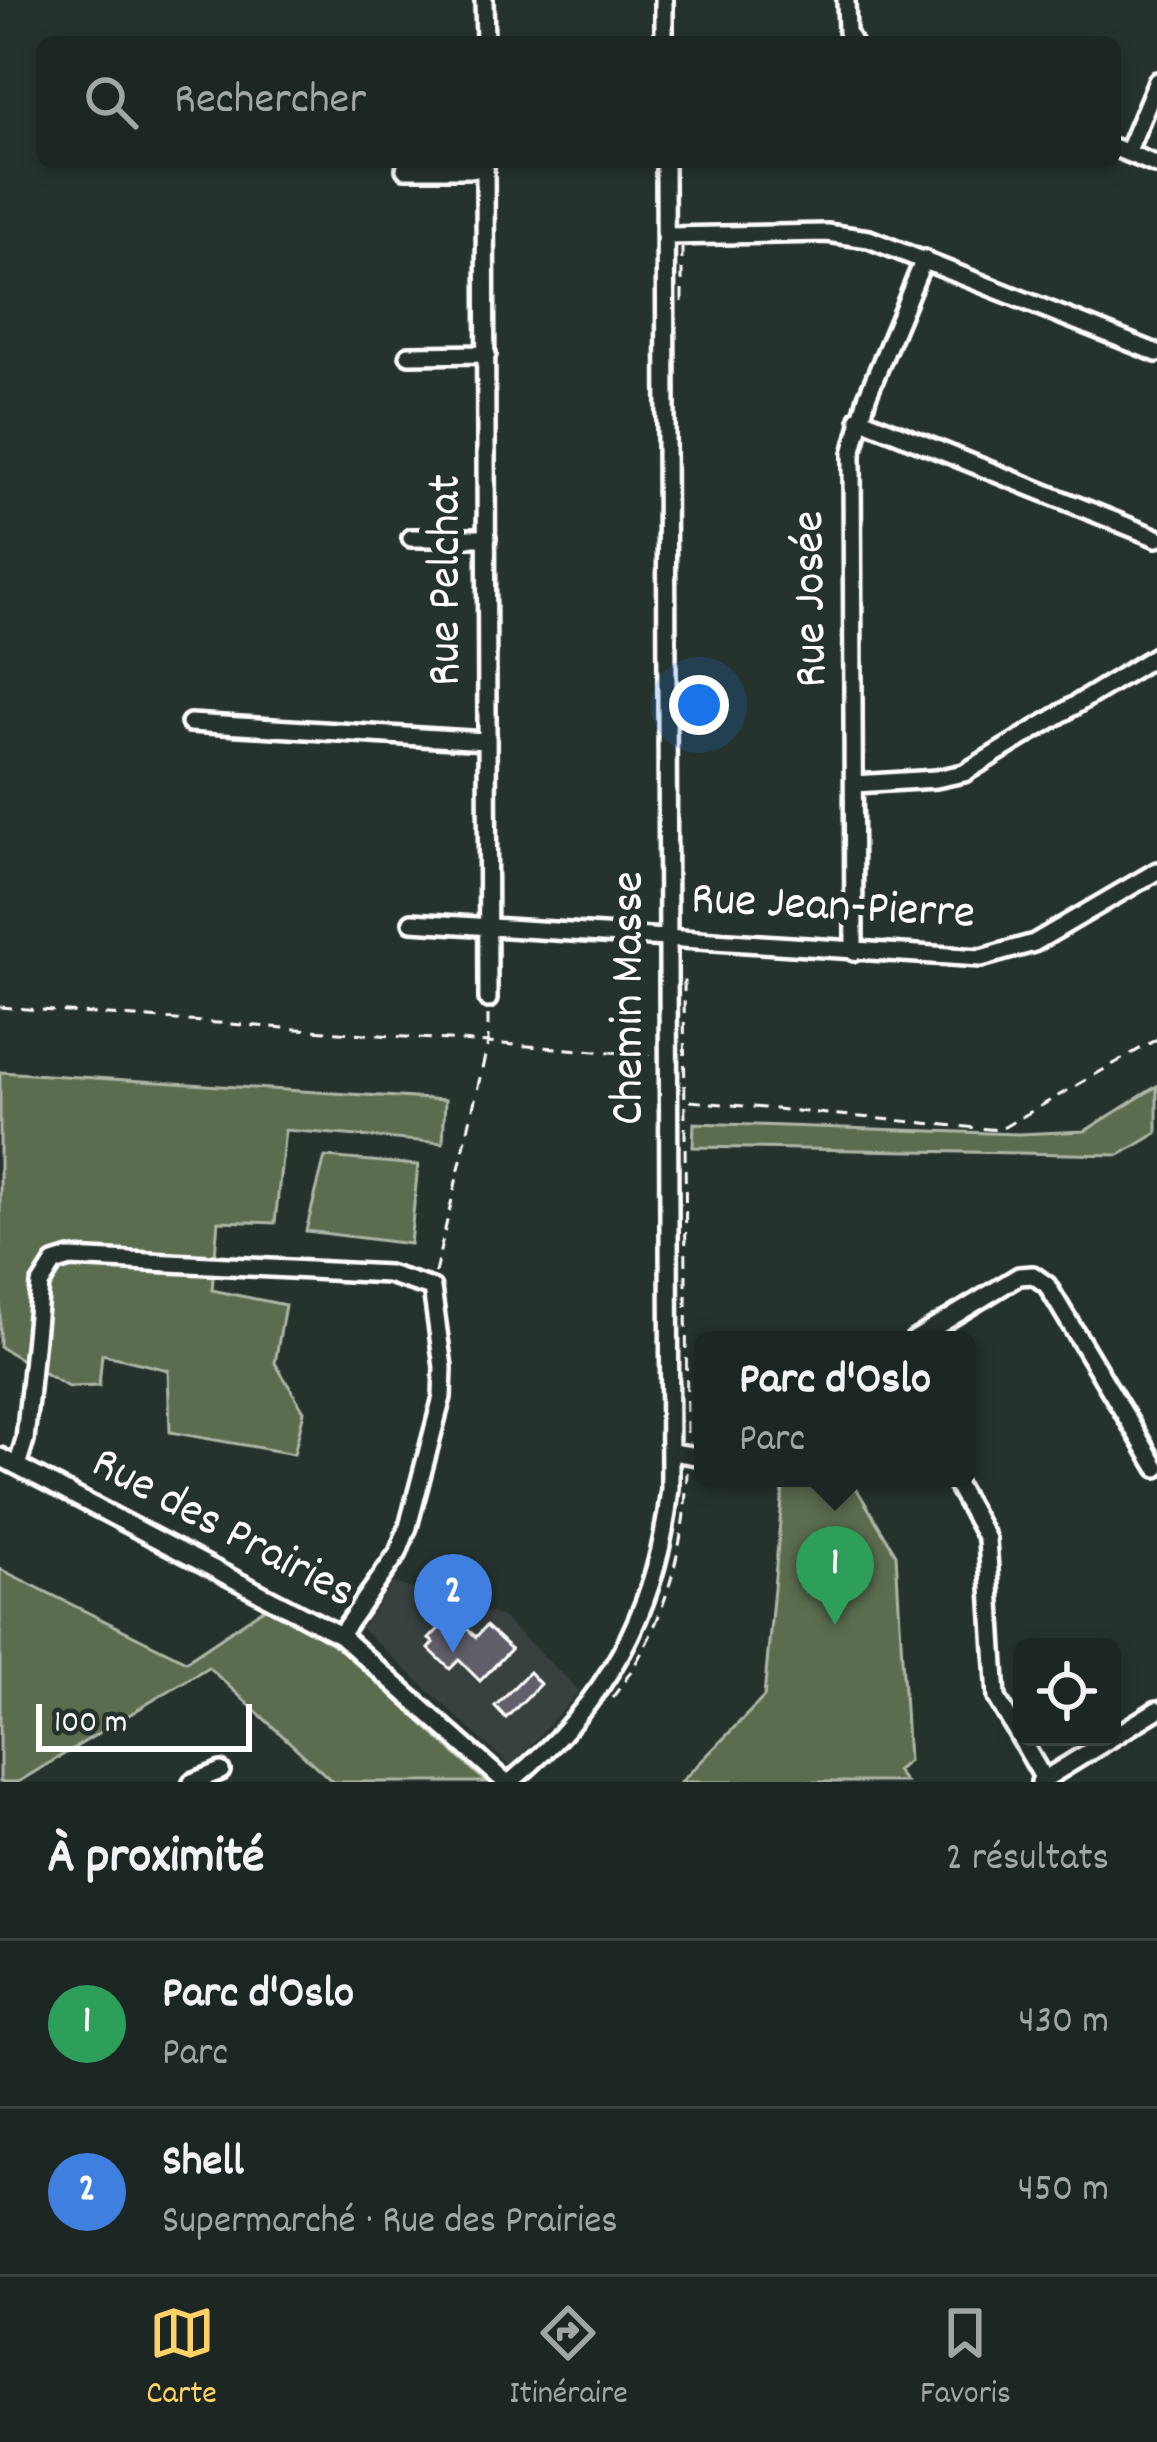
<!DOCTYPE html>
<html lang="fr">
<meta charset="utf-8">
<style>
body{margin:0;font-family:Dekko,sans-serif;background:#29322f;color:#f1f3f6}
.controls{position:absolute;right:36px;bottom:36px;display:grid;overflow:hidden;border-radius:18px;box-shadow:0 6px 18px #0003}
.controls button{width:108px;height:108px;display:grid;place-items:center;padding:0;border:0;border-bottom:3px solid #3a4340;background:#1c2622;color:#f1f3f6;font:60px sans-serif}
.scale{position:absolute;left:36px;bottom:30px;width:216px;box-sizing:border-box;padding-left:12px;border:6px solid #fff;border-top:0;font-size:33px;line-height:42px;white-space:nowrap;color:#fff;-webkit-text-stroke:9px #26332d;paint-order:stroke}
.you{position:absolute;left:699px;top:705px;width:42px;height:42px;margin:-30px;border:9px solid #fff;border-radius:50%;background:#1a73e8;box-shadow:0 0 0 18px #1a73e833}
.badge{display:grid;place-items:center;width:78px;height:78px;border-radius:50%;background:#ffd166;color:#fff;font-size:39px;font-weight:700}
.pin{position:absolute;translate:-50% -99px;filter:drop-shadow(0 3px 6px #0008)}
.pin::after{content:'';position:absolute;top:63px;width:42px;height:36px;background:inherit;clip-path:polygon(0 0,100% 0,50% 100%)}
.popup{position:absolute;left:694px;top:1331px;width:282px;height:156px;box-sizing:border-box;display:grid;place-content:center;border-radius:18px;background:#1c2622;filter:drop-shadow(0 3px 9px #0005);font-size:39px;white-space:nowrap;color:#a0a5a5}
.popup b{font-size:45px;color:#f1f3f6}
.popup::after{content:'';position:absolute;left:50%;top:100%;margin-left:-24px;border:24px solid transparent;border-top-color:#1c2622}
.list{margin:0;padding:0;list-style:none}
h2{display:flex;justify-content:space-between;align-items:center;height:156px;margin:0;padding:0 48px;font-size:51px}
h2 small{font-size:39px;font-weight:400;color:#a0a5a5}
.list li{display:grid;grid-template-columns:78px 1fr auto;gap:36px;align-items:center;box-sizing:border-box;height:168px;padding:0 48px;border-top:3px solid #3a4340}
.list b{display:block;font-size:45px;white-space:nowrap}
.list p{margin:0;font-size:39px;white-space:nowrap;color:#a0a5a5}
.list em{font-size:39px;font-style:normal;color:#a0a5a5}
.icon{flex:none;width:66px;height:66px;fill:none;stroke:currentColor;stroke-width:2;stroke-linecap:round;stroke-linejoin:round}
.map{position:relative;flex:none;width:1157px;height:1782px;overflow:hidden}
.search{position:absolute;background:#1c2622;box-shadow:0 6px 18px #0003;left:36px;right:36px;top:36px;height:132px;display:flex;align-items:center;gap:30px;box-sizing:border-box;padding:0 42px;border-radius:18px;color:#a0a5a5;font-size:45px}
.sheet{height:492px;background:#1c2622}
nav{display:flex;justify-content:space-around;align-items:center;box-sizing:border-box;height:168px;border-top:3px solid #3a4340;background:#1c2622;font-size:33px;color:#a0a5a5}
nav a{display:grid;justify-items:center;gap:6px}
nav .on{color:#ffd166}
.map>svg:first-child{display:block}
.built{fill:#39403f}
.green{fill:#5c6d4f;stroke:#aeb6a7;stroke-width:3}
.building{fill:#645f6a;stroke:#fff;stroke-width:3}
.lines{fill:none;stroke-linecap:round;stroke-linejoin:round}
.minor-casing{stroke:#fff;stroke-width:24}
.path{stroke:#fff;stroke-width:3;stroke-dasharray:12 9;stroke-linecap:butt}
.minor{stroke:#26332d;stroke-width:15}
.labels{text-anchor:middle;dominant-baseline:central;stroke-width:12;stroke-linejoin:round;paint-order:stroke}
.street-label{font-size:48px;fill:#fff;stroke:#26332d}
</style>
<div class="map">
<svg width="1157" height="1782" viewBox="0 0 1157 1782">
<rect width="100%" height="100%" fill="#26332d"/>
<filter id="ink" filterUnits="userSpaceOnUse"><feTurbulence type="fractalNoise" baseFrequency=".00833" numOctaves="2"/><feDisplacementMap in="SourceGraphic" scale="24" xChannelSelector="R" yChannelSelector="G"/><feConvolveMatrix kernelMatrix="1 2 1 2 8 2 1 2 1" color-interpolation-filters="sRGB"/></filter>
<g filter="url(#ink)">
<path class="built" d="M 393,1583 L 501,1616 L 580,1691 L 511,1767 L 361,1628 Z"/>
<path class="green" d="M 0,1072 L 445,1100 L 443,1143 L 285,1130 L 275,1223 L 218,1221 L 212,1290 L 285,1305 L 275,1363 L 304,1411 L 294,1454 L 170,1432 L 168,1370 L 102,1354 L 99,1386 L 68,1387 L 0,1347 Z
M 1157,1086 L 1157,1133 L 1120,1155 L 693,1147 L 694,1123 L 1018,1134 L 1085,1131 Z
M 325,1157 L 418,1165 L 410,1244 L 306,1231 Z
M 784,1478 L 850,1478 L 896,1554 L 908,1761 L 896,1771 L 905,1782 L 681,1782 L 764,1697 Z
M 0,1569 L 186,1661 L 268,1606 L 342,1650 L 486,1782 L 333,1782 L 208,1667 L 18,1782 L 0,1782 Z"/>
<path class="building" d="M 452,1615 L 476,1637 L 486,1626 L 511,1649 L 480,1681 L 459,1660 L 450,1669 L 429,1649 L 434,1643 L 429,1639 Z
M 529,1672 L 540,1684 L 506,1718 L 495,1706 Z"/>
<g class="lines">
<g class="minor-casing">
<path id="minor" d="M 484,0 L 485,42
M 664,0 L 664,42
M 846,0 L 847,32 L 852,42
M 1115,148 L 1157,165
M 1127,153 L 1157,81
M 485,162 L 488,999
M 405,169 L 485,169
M 666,236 L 827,233 L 869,239 L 1157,353
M 409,355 L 487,354
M 859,418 L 1157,538
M 411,538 L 487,538
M 190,723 L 486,741
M 855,784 L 936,779 L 964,773 L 1157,655
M 412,922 L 981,958 L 1034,943 L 1157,871
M 854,952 L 852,454 L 867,397 L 924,259
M 914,1340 L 1019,1276 L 1033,1275 L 1047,1285 L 1157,1468
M 672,1452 L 703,1457
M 0,1457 L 340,1635 L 505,1782
M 17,1466 L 25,1440 L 40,1285 L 54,1263 L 70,1258 L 388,1274 L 432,1288 L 443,1367 L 442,1397 L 408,1527 L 398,1553 L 340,1635
M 953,1478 L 987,1539 L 997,1698 L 1044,1779
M 192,1782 L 221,1771
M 510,1782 C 606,1704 658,1611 670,1488 L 665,162
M 1040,1782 L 1157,1710"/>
</g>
<path class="path" d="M 682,248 L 682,304
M 684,980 L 687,1438
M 0,1007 L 650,1055
M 690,1101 L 999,1130 L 1157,1039
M 435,1273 L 488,1043 L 488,1013
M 612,1698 C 662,1635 685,1551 687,1472"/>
<use href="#minor" class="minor"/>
</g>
</g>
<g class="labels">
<g class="street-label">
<text transform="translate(448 580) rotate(-90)">Rue Pelchat</text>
<text transform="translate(813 599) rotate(-91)">Rue Josée</text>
<text transform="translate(833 909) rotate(3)">Rue Jean-Pierre</text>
<text transform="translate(631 998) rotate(-90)">Chemin Masse</text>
<text transform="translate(222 1530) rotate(28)">Rue des Prairies</text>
</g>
</g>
</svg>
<div class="controls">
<button><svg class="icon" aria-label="locate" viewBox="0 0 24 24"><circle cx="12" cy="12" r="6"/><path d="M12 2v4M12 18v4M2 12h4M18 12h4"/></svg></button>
</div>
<div class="scale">100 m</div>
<div class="you"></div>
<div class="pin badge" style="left:835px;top:1625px;background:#2e9e5b">1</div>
<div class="popup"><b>Parc d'Oslo</b>Parc</div>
<div class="pin badge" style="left:453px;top:1653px;background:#3f7fe0">2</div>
<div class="search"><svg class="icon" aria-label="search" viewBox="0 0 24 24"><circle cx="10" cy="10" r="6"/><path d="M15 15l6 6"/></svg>Rechercher</div>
</div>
<section class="sheet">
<h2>À proximité<small>2 résultats</small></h2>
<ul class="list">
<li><span class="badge" style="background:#2e9e5b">1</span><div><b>Parc d'Oslo</b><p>Parc</p></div><em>430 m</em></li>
<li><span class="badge" style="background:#3f7fe0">2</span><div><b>Shell</b><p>Supermarché · Rue des Prairies</p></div><em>450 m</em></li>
</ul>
</section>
<nav>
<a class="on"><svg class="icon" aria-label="map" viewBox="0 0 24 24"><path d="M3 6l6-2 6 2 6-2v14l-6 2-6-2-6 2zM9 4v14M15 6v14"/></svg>Carte</a>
<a><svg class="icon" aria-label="directions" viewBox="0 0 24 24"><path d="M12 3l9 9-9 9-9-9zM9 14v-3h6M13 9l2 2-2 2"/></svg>Itinéraire</a>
<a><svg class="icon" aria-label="saved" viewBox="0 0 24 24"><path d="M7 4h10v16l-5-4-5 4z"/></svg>Favoris</a>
</nav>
